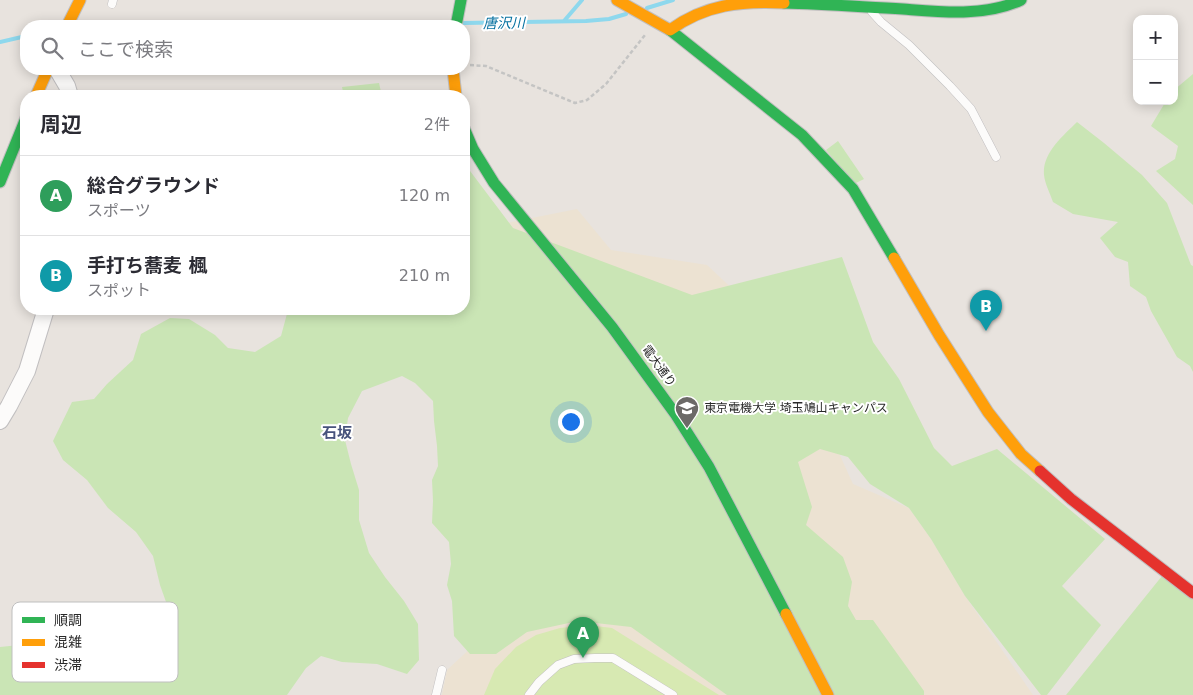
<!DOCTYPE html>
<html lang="ja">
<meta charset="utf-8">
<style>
body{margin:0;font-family:"DejaVu Sans","Noto Sans JP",sans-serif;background:#f2f2f3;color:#2b2b33}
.controls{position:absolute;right:15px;top:15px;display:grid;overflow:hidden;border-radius:10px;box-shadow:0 2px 12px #0003}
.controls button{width:45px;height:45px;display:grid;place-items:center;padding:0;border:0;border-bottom:1px solid #e1e1e2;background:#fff;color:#2b2b33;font:25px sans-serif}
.you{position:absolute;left:570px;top:421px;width:18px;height:18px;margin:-12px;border:4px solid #fff;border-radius:50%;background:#1a73e8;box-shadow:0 0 0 8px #1a73e833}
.badge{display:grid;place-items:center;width:32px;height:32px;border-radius:50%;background:#0b8043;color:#fff;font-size:16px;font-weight:700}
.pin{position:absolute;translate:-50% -41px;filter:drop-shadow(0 1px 2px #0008)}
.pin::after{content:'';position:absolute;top:26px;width:18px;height:15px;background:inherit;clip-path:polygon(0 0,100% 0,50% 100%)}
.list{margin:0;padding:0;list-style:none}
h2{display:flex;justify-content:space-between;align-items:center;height:65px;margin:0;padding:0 20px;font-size:21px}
h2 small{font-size:16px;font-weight:400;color:#7c7c81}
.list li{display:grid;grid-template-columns:32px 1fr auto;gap:15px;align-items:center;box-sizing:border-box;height:80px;padding:0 20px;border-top:1px solid #e1e1e2}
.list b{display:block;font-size:19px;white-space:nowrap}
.list p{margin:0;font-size:16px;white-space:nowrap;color:#7c7c81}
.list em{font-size:16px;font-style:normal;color:#7c7c81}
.icon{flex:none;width:28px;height:28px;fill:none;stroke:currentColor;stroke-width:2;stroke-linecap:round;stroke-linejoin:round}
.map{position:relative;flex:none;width:1193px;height:695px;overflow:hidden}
.search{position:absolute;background:#fff;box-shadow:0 2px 12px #0003;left:20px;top:20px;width:450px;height:55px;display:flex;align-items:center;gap:12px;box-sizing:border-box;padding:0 18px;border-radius:20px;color:#7c7c81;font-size:19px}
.panel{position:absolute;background:#fff;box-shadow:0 2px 12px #0003;left:20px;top:90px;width:450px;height:225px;border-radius:20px}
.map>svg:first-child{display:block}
.education{fill:#ece2d2}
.green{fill:#cae5b5}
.pitch{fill:#d7e9b2}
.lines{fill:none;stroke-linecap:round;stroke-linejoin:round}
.stream{stroke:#8ed8ed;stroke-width:4}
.lane-casing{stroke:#c1bfc0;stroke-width:9}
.street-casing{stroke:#c1bfc0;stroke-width:18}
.fast-casing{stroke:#c1bfc0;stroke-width:13}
.slow-casing{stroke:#c1bfc0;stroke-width:13}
.jam-casing{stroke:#c1bfc0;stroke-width:13}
.path{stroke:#c4c4c3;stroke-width:2.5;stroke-dasharray:4 2.5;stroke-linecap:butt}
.lane{stroke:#fcfbfa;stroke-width:8}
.street{stroke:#fcfbfa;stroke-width:16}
.fast{stroke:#30b455;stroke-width:11}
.slow{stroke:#ff9f0a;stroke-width:11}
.jam{stroke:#e5322d;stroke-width:11}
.labels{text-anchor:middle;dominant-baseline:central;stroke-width:4;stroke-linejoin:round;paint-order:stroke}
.street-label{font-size:12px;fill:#292929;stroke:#fff}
.poi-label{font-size:12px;fill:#292929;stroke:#fff;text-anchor:start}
.water-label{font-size:14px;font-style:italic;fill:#0671a0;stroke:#fff}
.quarter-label{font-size:15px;font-weight:bold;fill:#47537c;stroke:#fff}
.key{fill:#fff;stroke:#bfbfbf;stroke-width:1}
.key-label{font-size:14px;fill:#292929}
</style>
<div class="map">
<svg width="1193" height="695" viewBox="0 0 1193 695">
<rect width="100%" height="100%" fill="#e8e3de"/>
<path class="education" d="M 577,209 L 611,250 L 707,265 L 788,341 L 853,484 L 909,508 L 931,539 L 965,596 L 1033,695 L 442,695 L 447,670 L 532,591 L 507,223 Z"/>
<path class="green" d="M 1193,74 L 1193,205 L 1156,171 L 1175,159 L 1178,146 L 1151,126 L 1166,101 L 1174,101 L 1174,90 Z
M 379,83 L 382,96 L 344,96 L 342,87 Z
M 1077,122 L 1104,143 L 1142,175 L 1167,203 L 1191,265 L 1193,266 L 1193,372 L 1190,366 L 1177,357 L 1151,311 L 1146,297 L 1130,286 L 1128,262 L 1115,257 L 1100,238 L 1118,222 L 1073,214 L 1053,202 C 1050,193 1045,184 1044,175 C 1042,153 1063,136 1077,122 Z
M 838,141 L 864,179 L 854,184 L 826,150 Z
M 464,163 L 513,228 L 692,295 L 842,257 L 873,342 L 899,379 L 934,448 L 952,466 L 997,449 L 1105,539 L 1062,586 L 1101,625 L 1047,695 L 1041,695 L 965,596 L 931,539 L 909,508 L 870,484 L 848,457 L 820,449 L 798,462 L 812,507 L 806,525 L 843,557 L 852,582 L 848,606 L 856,620 L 873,620 L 924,691 L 924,695 L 727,695 L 631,627 L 578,621 L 527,632 L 496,654 L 470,654 L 454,636 L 452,601 L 447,585 L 451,564 L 449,542 L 432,523 L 433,501 L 432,480 L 438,466 L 437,446 L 434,421 L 433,401 L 415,383 L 402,376 L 362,391 L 348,418 L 345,440 L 351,464 L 359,490 L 359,520 L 369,553 L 385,577 L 404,601 L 418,624 L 419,660 L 407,674 L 377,664 L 342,662 L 321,656 L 306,668 L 287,695 L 0,695 L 0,647 L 39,643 L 54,633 L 109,623 L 145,628 L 163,640 L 176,630 L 160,585 L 153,556 L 136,532 L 108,508 L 87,480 L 63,460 L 53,441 L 72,402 L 94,399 L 107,384 L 133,360 L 141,334 L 170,318 L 189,319 L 215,335 L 228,348 L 255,352 L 281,336 L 288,310 L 287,309 L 464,309 Z
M 1162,576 L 1193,586 L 1193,695 L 1066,695 Z"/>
<path class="pitch" d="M 587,625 L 612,628 L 719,695 L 484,695 L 495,669 L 516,647 L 536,635 L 560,628 Z"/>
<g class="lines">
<path class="stream" d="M 647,8 L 673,0
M 564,21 L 582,0
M 464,23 L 586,21 L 609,19 L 626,14
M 272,26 L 309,24 L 449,23
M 0,42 L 26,36"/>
<g class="lane-casing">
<path id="lane" d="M 112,4 L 113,0
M 872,12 L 881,22 L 909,45 L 950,86 L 971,109 L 996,157
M 436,695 L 442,670
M 529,695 L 539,682 L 558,665 L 574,659 L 595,658 L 613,658 L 673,695"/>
</g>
<g class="street-casing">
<path id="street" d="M 57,69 L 67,86 L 70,96
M 0,421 L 9,406 L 27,371 L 46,309"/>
</g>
<g class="fast-casing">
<path id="fast" d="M 784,3 C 824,4 863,7 903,9 C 942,12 985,17 1021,0
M 456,26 L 461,0
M 670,30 L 802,135 L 853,189 L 894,258
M 464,128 L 473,149 L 494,183 L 612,327 L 676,415 L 709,467 L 786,614
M 0,182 L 26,118"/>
</g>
<g class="slow-casing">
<path id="slow" d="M 617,0 L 670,30 C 706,4 741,1 784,3
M 67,26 L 80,0
M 453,69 L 456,96
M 36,96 L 48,69
M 894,258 L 939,335 L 988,412 L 1021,454 L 1040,471
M 786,614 L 828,695"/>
</g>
<g class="jam-casing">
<path id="jam" d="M 1040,471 L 1071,499 L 1193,593"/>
</g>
<path class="path" d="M 470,65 L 486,66 L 575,103 L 587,100 L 606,84 L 645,35"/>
<use href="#lane" class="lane"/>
<use href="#street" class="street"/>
<use href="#fast" class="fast"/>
<use href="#slow" class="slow"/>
<use href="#jam" class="jam"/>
</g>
<defs>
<g id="university-pin" transform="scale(1.25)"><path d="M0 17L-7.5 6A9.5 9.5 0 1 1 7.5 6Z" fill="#6c6a68" stroke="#fff"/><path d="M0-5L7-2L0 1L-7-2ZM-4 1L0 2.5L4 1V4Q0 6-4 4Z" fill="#fff"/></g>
</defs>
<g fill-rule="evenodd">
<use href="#university-pin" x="687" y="408"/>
</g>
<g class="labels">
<g class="street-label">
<text transform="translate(659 366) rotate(54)">電大通り</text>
</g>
<g class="poi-label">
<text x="704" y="408">東京電機大学 埼玉鳩山キャンパス</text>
</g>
<g class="water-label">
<text transform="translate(504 23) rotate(-1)">唐沢川</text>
</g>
<g class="quarter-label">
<text x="337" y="433">石坂</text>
</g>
</g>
<rect x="12" y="602" width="166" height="80" rx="8" class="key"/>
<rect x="22" y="617" width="23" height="6" fill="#30b455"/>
<rect x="22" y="639" width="23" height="7" fill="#ff9f0a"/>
<rect x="22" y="662" width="23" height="6" fill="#e5322d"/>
<g class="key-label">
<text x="54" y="625">順調</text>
<text x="54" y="647">混雑</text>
<text x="54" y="670">渋滞</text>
</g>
</svg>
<div class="controls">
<button>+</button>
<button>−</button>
</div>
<div class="you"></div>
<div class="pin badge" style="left:583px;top:658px;background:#2e9e5b">A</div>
<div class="pin badge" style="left:986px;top:331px;background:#0f9aa8">B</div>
<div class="search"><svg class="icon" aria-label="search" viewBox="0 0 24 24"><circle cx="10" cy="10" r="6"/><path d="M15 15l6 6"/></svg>ここで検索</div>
<section class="panel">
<h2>周辺<small>2件</small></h2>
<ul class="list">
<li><span class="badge" style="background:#2e9e5b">A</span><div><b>総合グラウンド</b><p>スポーツ</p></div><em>120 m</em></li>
<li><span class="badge" style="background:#0f9aa8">B</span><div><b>手打ち蕎麦 楓</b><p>スポット</p></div><em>210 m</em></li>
</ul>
</section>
</div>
